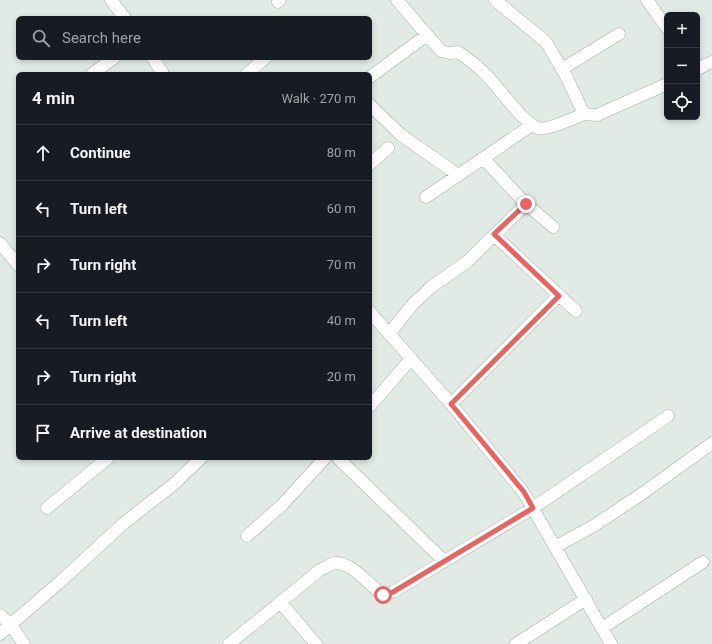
<!DOCTYPE html>
<meta charset="utf-8">
<style>
body{margin:0;font-family:Roboto,sans-serif;background:#242831;color:#f1f3f6}
.controls{position:absolute;right:12px;top:12px;display:grid;overflow:hidden;border-radius:6px;box-shadow:0 2px 6px #0003}
.controls button{width:36px;height:36px;display:grid;place-items:center;padding:0;border:0;border-bottom:1px solid #363941;background:#171b24;color:#f1f3f6;font:20px sans-serif}
.stop{position:absolute;width:12px;height:12px;margin:-9px;border:3px solid #e96360;border-radius:50%;background:#fff}
.stop.end{background:#e96360;border-color:#fff;box-shadow:0 1px 4px #0008}
.list{margin:0;padding:0;list-style:none}
h2{display:flex;justify-content:space-between;align-items:center;height:52px;margin:0;padding:0 16px;font-size:17px}
h2 small{font-size:13px;font-weight:400;color:#9ea1a6}
.list li{display:grid;grid-template-columns:26px 1fr auto;gap:12px;align-items:center;box-sizing:border-box;height:56px;padding:0 16px;border-top:1px solid #363941}
.list b{display:block;font-size:15px;white-space:nowrap}
.list em{font-size:13px;font-style:normal;color:#9ea1a6}
.icon{flex:none;width:22px;height:22px;fill:none;stroke:currentColor;stroke-width:2;stroke-linecap:round;stroke-linejoin:round}
.map{position:relative;flex:none;width:712px;height:644px;overflow:hidden}
.search{position:absolute;background:#171b24;box-shadow:0 2px 6px #0003;left:16px;top:16px;width:356px;height:44px;display:flex;align-items:center;gap:10px;box-sizing:border-box;padding:0 14px;border-radius:6px;color:#9ea1a6;font-size:15px}
.panel{position:absolute;background:#171b24;box-shadow:0 2px 6px #0003;left:16px;top:72px;width:356px;height:388px;border-radius:6px}
.map>svg:first-child{display:block}
.lines{fill:none;stroke-linecap:round;stroke-linejoin:round}
.minor-casing{stroke:#a4b2aa;stroke-width:13}
.minor{stroke:#fff;stroke-width:12}
.route{stroke:#e96360;stroke-width:5}
</style>
<div class="map">
<svg width="712" height="644" viewBox="0 0 712 644">
<rect width="100%" height="100%" fill="#e1eae4"/>
<g class="lines">
<g class="minor-casing">
<path id="minor" d="M 111,0 L 125,18
M 397,0 L 441,51 L 450,53 L 458,52 C 469,59 480,68 489,78 C 500,89 524,124 538,128 C 546,131 574,118 584,114
M 495,0 L 546,42 L 566,76 L 584,114 L 597,115 L 667,84
M 647,0 L 667,28
M 278,2 L 280,0
M 153,58 L 163,74
M 562,69 L 619,34
M 697,69 L 712,62
M 92,74 L 114,58
M 247,74 L 265,58
M 370,77 L 427,35
M 370,105 L 401,135 L 458,175
M 483,158 L 526,204 L 553,227
M 370,164 L 388,148
M 426,197 L 532,125
M 494,235 L 576,311
M 0,243 L 18,265
M 370,312 L 451,404 L 524,493 L 611,644
M 389,334 L 412,305 L 431,287 L 468,261 L 526,204
M 451,404 L 559,295
M 370,406 L 411,359
M 338,458 L 444,561
M 47,508 L 108,458
M 247,536 L 282,505 L 325,458
M 555,547 L 595,525 L 643,493 L 712,443
M 280,602 L 316,644
M 0,615 L 11,625 L 24,644
M 602,628 L 703,562
M 0,634 L 61,581 L 124,523 L 174,484 L 201,458
M 229,644 L 320,570 C 325,568 330,564 335,563 C 352,562 370,586 383,595 L 393,592 L 533,508 L 668,416
M 516,644 L 586,599"/>
</g>
<use href="#minor" class="minor"/>
</g>
<g class="lines">
<path class="route" d="M 383,595 L 393,592 L 533,508 L 524,492 L 451,404 L 559,296 L 494,234 L 526,204"/>
</g>
</svg>
<div class="controls">
<button>+</button>
<button>−</button>
<button><svg class="icon" aria-label="locate" viewBox="0 0 24 24"><circle cx="12" cy="12" r="6"/><path d="M12 2v4M12 18v4M2 12h4M18 12h4"/></svg></button>
</div>
<div class="stop" style="left:383px;top:595px"></div>
<div class="stop end" style="left:526px;top:204px"></div>
<div class="search"><svg class="icon" aria-label="search" viewBox="0 0 24 24"><circle cx="10" cy="10" r="6"/><path d="M15 15l6 6"/></svg>Search here</div>
<section class="panel">
<h2>4 min<small>Walk · 270 m</small></h2>
<ul class="list">
<li><svg class="icon" aria-label="ahead" viewBox="0 0 24 24"><path d="M12 20V5M6 11l6-6 6 6"/></svg><div><b>Continue</b></div><em>80 m</em></li>
<li><svg class="icon" aria-label="left" viewBox="0 0 24 24"><path d="M17 20v-9H6M10 6l-5 5 5 5"/></svg><div><b>Turn left</b></div><em>60 m</em></li>
<li><svg class="icon" aria-label="right" viewBox="0 0 24 24"><path d="M7 20v-9h11M14 6l5 5-5 5"/></svg><div><b>Turn right</b></div><em>70 m</em></li>
<li><svg class="icon" aria-label="left" viewBox="0 0 24 24"><path d="M17 20v-9H6M10 6l-5 5 5 5"/></svg><div><b>Turn left</b></div><em>40 m</em></li>
<li><svg class="icon" aria-label="right" viewBox="0 0 24 24"><path d="M7 20v-9h11M14 6l5 5-5 5"/></svg><div><b>Turn right</b></div><em>20 m</em></li>
<li><svg class="icon" aria-label="arrive" viewBox="0 0 24 24"><path d="M6 21V4h12l-3 4 3 4H6"/></svg><div><b>Arrive at destination</b></div></li>
</ul>
</section>
</div>
